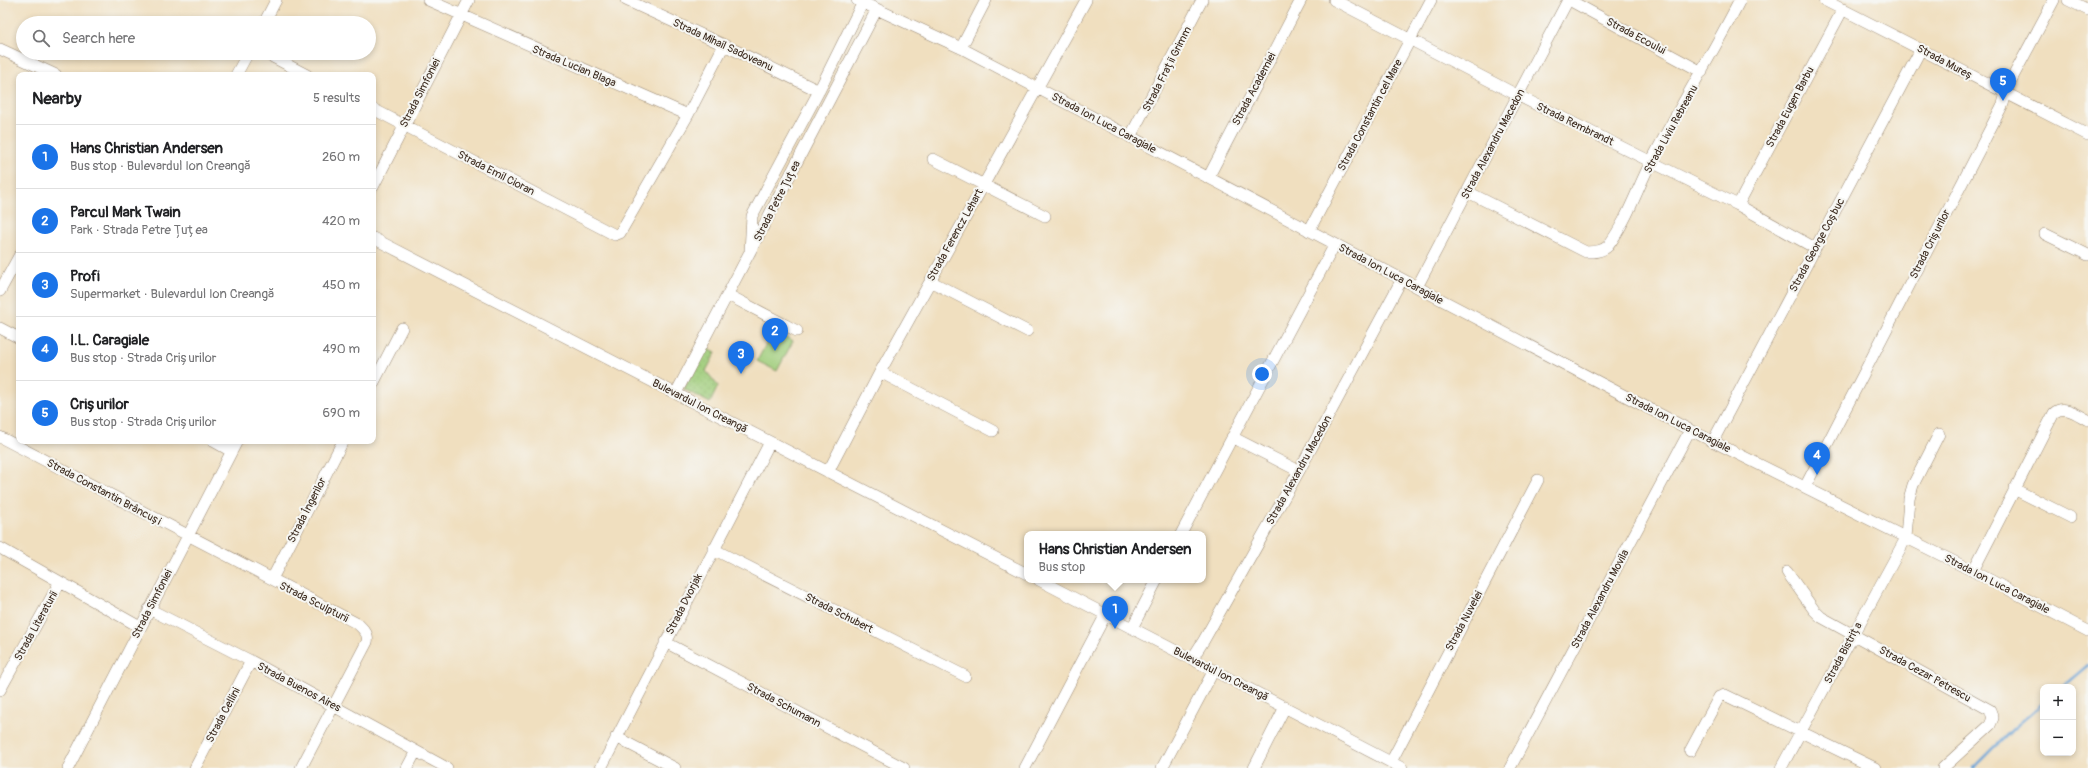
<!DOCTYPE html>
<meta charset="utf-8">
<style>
body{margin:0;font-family:Pangolin,sans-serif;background:#f2f2f2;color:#202124}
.controls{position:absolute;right:12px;bottom:12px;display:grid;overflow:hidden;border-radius:8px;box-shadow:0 2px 6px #0003}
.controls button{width:36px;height:36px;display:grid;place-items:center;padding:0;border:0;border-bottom:1px solid #e0e0e0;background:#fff;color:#202124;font:20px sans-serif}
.you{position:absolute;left:1262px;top:374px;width:14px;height:14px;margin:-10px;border:3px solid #fff;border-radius:50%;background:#1a73e8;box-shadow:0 0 0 6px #1a73e833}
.badge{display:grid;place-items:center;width:26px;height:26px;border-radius:50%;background:#1a73e8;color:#fff;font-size:13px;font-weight:700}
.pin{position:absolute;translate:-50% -33px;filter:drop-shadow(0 1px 2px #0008)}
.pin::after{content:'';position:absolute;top:21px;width:14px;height:12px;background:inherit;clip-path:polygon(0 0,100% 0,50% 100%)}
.popup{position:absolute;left:1024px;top:531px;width:182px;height:52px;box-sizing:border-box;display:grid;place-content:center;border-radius:8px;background:#fff;filter:drop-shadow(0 1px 3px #0005);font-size:13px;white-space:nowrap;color:#757577}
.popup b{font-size:15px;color:#202124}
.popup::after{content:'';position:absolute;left:50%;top:100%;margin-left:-8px;border:8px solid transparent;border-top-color:#fff}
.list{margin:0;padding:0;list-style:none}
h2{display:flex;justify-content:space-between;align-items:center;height:52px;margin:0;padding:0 16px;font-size:17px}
h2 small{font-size:13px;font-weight:400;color:#757577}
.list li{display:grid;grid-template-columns:26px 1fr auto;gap:12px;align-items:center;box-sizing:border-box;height:64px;padding:0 16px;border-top:1px solid #e0e0e0}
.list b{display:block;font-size:15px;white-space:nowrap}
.list p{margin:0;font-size:13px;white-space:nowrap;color:#757577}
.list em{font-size:13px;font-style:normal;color:#757577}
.icon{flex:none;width:22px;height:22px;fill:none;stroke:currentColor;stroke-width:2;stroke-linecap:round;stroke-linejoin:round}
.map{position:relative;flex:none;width:2088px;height:768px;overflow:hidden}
.search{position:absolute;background:#fff;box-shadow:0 2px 6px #0003;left:16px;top:16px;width:360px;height:44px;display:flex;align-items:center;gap:10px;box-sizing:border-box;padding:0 14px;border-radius:22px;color:#757577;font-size:15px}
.panel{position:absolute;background:#fff;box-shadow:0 2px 6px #0003;left:16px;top:72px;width:360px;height:372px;border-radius:8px}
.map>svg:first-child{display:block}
.grass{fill:url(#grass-dots);stroke:#6e7c4c}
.park{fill:#a0cd7b;stroke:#6e7c4c}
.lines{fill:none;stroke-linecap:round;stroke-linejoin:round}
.stream{stroke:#65a1d6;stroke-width:2.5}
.minor-casing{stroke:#96846e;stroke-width:12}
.minor{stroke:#fff;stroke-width:11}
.labels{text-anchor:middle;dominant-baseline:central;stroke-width:4;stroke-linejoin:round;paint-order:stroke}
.street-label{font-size:11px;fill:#3b2a1e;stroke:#f6f6f2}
</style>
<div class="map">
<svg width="2088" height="768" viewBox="0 0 2088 768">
<defs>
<pattern id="grass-dots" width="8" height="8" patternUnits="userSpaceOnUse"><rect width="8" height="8" fill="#a0cd7b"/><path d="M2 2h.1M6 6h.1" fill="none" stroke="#8bb06a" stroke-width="1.8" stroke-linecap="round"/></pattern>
</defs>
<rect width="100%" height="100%" fill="#f6f6f2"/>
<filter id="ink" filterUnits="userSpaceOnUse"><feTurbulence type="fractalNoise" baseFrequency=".025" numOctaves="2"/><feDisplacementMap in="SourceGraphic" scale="8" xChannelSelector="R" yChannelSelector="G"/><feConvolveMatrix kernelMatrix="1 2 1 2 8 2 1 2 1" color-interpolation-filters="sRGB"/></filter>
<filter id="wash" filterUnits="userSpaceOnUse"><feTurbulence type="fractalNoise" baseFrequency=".012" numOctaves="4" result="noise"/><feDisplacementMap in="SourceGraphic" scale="16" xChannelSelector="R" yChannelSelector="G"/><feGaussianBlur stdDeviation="0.9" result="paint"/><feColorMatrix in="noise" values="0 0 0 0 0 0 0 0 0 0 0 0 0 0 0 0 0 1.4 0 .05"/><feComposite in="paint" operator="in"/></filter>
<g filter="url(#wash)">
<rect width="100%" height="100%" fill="#f0dfbf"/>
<path class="grass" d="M 706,347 L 716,352 L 706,371 L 718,386 L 710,403 L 684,389 Z"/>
<path class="park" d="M 773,331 L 793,341 L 777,371 L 757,361 Z"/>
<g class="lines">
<path class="stream" d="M 2062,687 L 2088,665
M 1974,768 L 2013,729 L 2043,703"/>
</g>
</g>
<g filter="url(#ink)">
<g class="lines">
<g class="minor-casing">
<path id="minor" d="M 428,0 L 688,115
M 626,0 L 724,45 L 819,91
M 857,0 L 961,48 L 1690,430 L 1973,571 L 2088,631
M 1334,0 L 1519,96 L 1738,205 L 1815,248
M 1569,0 L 1702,72
M 1824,0 L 2088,135
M 2068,0 L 2088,10
M 264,23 L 276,0
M 961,48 L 986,0
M 0,49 L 56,75
M 265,53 L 307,75
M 236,75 L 248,53
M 373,109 L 615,235 L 620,233 L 688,115 L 724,45
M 1130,137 L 1202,0
M 933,159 L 1045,216
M 1208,178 L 1301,0
M 373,187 L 469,0
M 1468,192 L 1586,252 C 1593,252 1602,252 1608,246 C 1627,221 1637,189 1651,162 C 1679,107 1712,55 1740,0
M 1738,205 L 1843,9
M 1309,231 L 1431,0
M 2045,234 L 2088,255
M 373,238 L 1027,574
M 750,252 L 752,216 L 819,91 L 864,0
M 930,281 L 1027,331
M 1417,287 L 1568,0
M 0,291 L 19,256
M 728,295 L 797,331
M 0,328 L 19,338
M 880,372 L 993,431
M 373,384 L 402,328
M 676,393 L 877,9
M 0,437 L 358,624 C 364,630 369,634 367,642 L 301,768
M 1232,437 L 1299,471
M 213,441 L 231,451
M 1713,441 L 1921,49
M 828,472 L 880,372 L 1086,0
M 1805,487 L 2003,104 L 2008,86 L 2054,0
M 2014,489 L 2070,517
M 1181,534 L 1335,244
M 0,548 L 140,627
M 713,549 L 965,676
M 1973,571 L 2054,413 C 2064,404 2078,415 2088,420
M 1787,572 L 1814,610 L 1821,617 L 1990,710 L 1993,718 L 1990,725 L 1943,768
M 272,579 L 343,441
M 1039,580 L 1402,768
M 149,609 L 251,661 L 447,768
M 1132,628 L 1157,580
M 665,642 L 904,768
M 1192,659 L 1204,640 L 1299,471 L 1402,279
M 0,690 L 60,582
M 616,737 L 675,768
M 1690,751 L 1719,697 L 1725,695 L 1875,768
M 1391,762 L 1538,480
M 68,768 L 237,441
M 195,768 L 251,661
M 407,768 L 416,751
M 601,768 L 770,442
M 1025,768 L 1106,614
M 1162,768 L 1214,670
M 1254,768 L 1285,707
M 1510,768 L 1690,430
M 1781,768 L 1906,538 L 1909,499 L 1913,485 L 1939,434"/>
</g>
<use href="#minor" class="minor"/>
</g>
</g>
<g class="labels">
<g class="street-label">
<text transform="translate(1636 36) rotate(28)">Strada Ecoului</text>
<text transform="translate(723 45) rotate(25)">Strada Mihail Sadoveanu</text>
<text transform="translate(1945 62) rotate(28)">Strada Mureș</text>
<text transform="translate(574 66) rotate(23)">Strada Lucian Blaga</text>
<text transform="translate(1167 69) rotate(-63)">Strada Frații Grimm</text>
<text transform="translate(1254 89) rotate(-62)">Strada Academiei</text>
<text transform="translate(420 93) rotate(-63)">Strada Simfoniei</text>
<text transform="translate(1790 107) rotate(-62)">Strada Eugen Barbu</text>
<text transform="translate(1370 115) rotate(-62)">Strada Constantin cel Mare</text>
<text transform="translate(1104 123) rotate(28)">Strada Ion Luca Caragiale</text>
<text transform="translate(1575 124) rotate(26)">Strada Rembrandt</text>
<text transform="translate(1671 129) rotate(-61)">Strada Liviu Rebreanu</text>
<text transform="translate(1493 144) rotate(-62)">Strada Alexandru Macedon</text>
<text transform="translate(496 173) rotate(27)">Strada Emil Cioran</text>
<text transform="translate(777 201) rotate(-63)">Strada Petre Țuțea</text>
<text transform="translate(955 235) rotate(-61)">Strada Ferencz Lehart</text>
<text transform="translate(1930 244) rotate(-63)">Strada Crișurilor</text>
<text transform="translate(1817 245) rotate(-62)">Strada George Coșbuc</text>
<text transform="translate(1391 274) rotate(28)">Strada Ion Luca Caragiale</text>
<text transform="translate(700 406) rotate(27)">Bulevardul Ion Creangă</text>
<text transform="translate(1678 423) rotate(27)">Strada Ion Luca Caragiale</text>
<text transform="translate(1299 470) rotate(-61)">Strada Alexandru Macedon</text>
<text transform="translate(104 492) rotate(28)">Strada Constantin Brâncuși</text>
<text transform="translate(307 510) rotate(-63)">Strada Îngerilor</text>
<text transform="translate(1997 584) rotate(27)">Strada Ion Luca Caragiale</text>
<text transform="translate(1600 599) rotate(-62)">Strada Alexandru Movila</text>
<text transform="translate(314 602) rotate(27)">Strada Sculpturii</text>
<text transform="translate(152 604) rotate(-63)">Strada Simfoniei</text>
<text transform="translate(684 604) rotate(-63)">Strada Dvorjak</text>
<text transform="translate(839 613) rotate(27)">Strada Schubert</text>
<text transform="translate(1464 621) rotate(-62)">Strada Nuvelei</text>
<text transform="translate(36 626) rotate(-61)">Strada Literaturii</text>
<text transform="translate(1843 653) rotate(-62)">Strada Bistrița</text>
<text transform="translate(1221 674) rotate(27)">Bulevardul Ion Creangă</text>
<text transform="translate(1925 674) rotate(29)">Strada Cezar Petrescu</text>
<text transform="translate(299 687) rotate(28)">Strada Buenos Aires</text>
<text transform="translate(784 705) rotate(28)">Strada Schumann</text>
<text transform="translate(223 715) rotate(-62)">Strada Cellini</text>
</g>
</g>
</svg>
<div class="controls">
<button>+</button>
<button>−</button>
</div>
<div class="you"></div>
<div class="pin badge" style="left:1115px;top:629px">1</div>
<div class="popup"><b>Hans Christian Andersen</b>Bus stop</div>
<div class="pin badge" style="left:775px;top:351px">2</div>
<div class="pin badge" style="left:741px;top:374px">3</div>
<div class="pin badge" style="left:1817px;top:475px">4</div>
<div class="pin badge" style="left:2003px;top:101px">5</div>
<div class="search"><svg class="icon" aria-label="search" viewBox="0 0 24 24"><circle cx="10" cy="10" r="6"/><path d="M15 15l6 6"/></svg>Search here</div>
<section class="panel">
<h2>Nearby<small>5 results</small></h2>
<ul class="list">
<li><span class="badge">1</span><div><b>Hans Christian Andersen</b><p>Bus stop · Bulevardul Ion Creangă</p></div><em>260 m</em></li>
<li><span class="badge">2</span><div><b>Parcul Mark Twain</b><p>Park · Strada Petre Țuțea</p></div><em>420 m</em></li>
<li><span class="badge">3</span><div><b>Profi</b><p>Supermarket · Bulevardul Ion Creangă</p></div><em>450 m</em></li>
<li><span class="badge">4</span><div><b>I.L. Caragiale</b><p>Bus stop · Strada Crișurilor</p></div><em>490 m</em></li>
<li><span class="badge">5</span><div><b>Crișurilor</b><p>Bus stop · Strada Crișurilor</p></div><em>690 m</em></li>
</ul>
</section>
</div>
